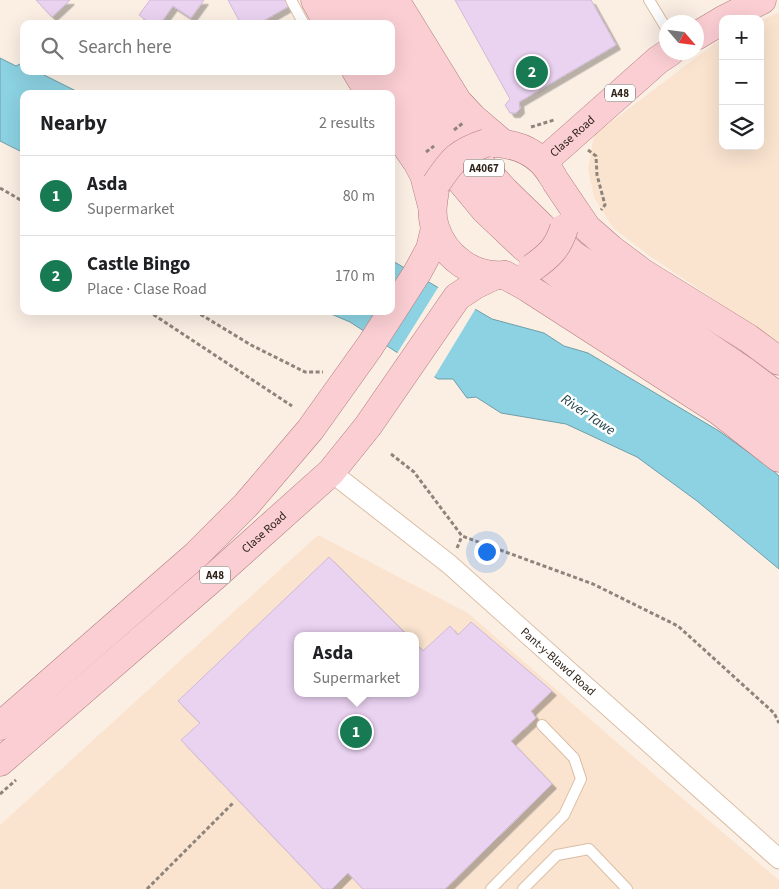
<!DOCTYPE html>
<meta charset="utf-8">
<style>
body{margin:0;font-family:"Source Sans 3",sans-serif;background:#f6f6f6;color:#202124}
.controls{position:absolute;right:15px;top:15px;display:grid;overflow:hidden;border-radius:10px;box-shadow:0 5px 20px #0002}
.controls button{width:45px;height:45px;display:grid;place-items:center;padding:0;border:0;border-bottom:1px solid #e0e0e0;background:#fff;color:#202124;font:25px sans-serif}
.compass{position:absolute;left:659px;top:15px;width:45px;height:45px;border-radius:50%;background:#fff;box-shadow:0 5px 20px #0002;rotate:118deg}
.you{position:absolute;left:486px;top:551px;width:18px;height:18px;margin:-12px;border:4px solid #fff;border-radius:50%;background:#1a73e8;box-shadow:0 0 0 8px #1a73e833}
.badge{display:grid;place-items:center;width:32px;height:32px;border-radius:50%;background:#187a52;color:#fff;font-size:16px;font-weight:700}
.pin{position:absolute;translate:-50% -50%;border:2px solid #fff;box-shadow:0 1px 5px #0006}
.popup{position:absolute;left:294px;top:632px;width:125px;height:65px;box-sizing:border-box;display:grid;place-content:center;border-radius:10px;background:#fff;filter:drop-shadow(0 1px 4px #0005);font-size:16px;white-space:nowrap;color:#757577}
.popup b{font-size:19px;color:#202124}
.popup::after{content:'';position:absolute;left:50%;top:100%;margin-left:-10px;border:10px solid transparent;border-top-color:#fff}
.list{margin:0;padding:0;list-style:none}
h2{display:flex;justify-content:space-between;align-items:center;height:65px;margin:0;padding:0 20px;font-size:21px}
h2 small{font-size:16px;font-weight:400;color:#757577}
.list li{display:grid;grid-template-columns:32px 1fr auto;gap:15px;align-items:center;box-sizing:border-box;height:80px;padding:0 20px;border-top:1px solid #e0e0e0}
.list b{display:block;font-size:19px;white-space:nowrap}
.list p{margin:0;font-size:16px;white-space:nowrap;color:#757577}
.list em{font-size:16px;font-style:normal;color:#757577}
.icon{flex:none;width:28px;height:28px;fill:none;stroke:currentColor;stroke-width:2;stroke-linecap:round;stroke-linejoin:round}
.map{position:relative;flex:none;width:779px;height:889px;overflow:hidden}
.search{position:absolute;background:#fff;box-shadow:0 5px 20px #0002;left:20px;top:20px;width:375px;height:55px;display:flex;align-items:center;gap:12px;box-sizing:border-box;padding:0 18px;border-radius:10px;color:#757577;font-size:19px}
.panel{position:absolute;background:#fff;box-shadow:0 5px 20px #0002;left:20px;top:90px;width:375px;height:225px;border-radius:10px}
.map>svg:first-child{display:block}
.built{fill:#fae4d0;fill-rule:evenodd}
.water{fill:#8cd2e2;stroke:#709ea6}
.pier{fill:#fbefe4}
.building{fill:#ead2f1;stroke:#d1b9d8;filter:url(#shadow)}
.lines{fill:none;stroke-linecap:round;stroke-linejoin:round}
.lane-casing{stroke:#dbbda3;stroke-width:12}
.street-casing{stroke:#dbbda3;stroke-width:21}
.primary-casing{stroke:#b17d7e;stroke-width:29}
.path{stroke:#8f8479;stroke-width:3;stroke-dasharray:4 2.5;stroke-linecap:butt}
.lane{stroke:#fff;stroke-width:10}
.street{stroke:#fff;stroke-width:19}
.primary{stroke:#faced2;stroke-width:28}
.primary-bridge-casing{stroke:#b17d7e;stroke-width:29;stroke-linecap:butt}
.path-bridge{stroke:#8f8479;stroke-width:3;stroke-dasharray:4 2.5;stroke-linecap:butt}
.primary-bridge{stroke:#faced2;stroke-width:28}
.labels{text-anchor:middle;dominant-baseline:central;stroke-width:5;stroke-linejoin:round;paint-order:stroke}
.shield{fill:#fff;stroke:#6d665f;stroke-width:1}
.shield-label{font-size:11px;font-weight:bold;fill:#2f241a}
.street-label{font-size:12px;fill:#2f241a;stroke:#fff}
.water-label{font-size:14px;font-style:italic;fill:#1b3d45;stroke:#fff}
</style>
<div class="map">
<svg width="779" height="889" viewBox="0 0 779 889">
<defs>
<filter id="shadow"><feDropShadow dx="4.5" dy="4.5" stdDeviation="0" flood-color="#0004"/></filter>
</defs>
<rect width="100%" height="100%" fill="#fbefe4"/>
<path class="built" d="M 779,12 L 779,343 L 651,257 L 613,228 L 594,197 L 588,169 L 594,135 L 714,44 L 723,39 L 723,146 L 760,146 L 760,21 Z
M 318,535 L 468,613 L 642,764 L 779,880 L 779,889 L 0,889 L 0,825 ZM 297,636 L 415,636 L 415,693 L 297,693 Z"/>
<path class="water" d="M 24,57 L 24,71 L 36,71 L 82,94 L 24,94 L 24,153 L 0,141 L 0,58 L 16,66 L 22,63 Z
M 391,260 L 492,319 L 544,333 L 564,346 L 588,353 L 719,431 L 769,467 L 779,476 L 779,569 L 697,501 L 637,457 L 566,424 L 501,413 L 476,397 L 467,398 L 453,379 L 438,379 L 350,322 L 324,311 L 391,311 Z"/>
<path class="pier" d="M 439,286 L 476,308 L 433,379 L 396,355 Z"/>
<path class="building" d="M 36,0 L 70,0 L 52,17 Z
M 150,0 L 204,0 L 191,18 L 173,6 L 160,24 L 151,24 L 139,15 Z
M 228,0 L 288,0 L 291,5 L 258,24 L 241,24 Z
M 455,0 L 591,0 L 616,45 L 519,102 L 520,109 L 516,113 L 510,113 L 505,105 L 510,99 Z
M 329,557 L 408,636 L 297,636 L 297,693 L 415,693 L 415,643 L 423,651 L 450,626 L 458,635 L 471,622 L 552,691 L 531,711 L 536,718 L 511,741 L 552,784 L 445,889 L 363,889 L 348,873 L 332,889 L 323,889 L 181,740 L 200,723 L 178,701 Z"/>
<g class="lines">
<g class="lane-casing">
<path id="lane" d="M 291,0 L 304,24
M 649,0 L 666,28
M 491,889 L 564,815 L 581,779 L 574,758 L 542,725
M 523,889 L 557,855 L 589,849 L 627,889"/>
</g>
<g class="street-casing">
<g id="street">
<path id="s1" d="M 331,472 L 449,564 L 779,859"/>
</g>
</g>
<g class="primary-casing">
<g id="primary">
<path d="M 315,0 L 328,24"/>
<path d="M 342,0 L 355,24"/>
<path d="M 368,0 L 382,24"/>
<path d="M 395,0 L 458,102 L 473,118 L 501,142"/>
<path d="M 725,19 L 762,0"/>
<path d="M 696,36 L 723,20"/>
<path d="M 391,39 L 441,115 L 471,154 L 505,191 L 542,227 L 572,254 L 743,370 L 779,397"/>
<path d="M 356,71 L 370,94"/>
<path d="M 382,71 L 394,92 L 451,169 L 485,210 L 524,247 L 587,297 L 732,393 L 779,429"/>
<path d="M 391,124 L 417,162 L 424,175 L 432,206"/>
<path d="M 486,143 C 515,142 539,151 553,177"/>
<path id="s2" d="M 543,162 L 658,60 L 670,52"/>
<path d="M 556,182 L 587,228 L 611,249 L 643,273 L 748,338 L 779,361"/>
<path d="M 436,184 C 434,198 430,212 435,227 C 444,256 473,278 504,275"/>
<path d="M 505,275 L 528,288 L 719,411 L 779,458"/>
<path d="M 0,726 L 196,555 L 246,505 L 310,430 L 370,346 L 417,273 L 430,249 L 435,228"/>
<path id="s3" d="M 0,762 L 215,576 L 331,472 L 368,426 L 457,297 L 475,285 L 494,276"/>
</g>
</g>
<path class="path" d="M 531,127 L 554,120
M 588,150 L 596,156 L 597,175 L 605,205 L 601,210
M 0,188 L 24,202
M 148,311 L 292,406
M 195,311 L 251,345 L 305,372 L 323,372
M 391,454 L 414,472 L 462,536 L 593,584 L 678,626 L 774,713 L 779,723
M 457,548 L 462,536
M 0,794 L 16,780
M 147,889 L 233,803"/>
<use href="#lane" class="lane"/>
<use href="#street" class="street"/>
<use href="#primary" class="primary"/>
<g class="primary-bridge-casing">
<path id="primary-bridge" d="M 436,184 C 452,160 458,152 486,143
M 532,268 C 549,256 558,248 564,228"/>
</g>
<path class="path-bridge" d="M 454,130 L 463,123
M 426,152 L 434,146"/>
<use href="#primary-bridge" class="primary-bridge"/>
</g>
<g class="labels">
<g class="shield">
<rect x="605" y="84.5" width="30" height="17" rx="4"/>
<rect x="464" y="159.5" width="40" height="17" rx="4"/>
<rect x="200" y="566.5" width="30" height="17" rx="4"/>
</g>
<g class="shield-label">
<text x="620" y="93">A48</text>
<text x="484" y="168">A4067</text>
<text x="215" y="575">A48</text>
</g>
<g class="street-label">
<text stroke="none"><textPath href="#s2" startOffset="39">Clase Road</textPath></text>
<text stroke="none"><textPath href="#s3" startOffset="350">Clase Road</textPath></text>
<text stroke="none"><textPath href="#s1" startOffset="296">Pant-y-Blawd Road</textPath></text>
</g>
<g class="water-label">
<text transform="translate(588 415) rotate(34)">River Tawe</text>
</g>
</g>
</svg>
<div class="controls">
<button>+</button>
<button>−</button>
<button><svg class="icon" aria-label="layers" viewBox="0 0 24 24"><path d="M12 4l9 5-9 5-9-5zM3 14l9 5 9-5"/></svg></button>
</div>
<svg class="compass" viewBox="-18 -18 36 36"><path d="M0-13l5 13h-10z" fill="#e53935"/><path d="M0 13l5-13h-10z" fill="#757577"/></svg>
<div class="you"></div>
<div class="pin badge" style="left:356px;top:732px">1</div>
<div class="popup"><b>Asda</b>Supermarket</div>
<div class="pin badge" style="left:532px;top:72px">2</div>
<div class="search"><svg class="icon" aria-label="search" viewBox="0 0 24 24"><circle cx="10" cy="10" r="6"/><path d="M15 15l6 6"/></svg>Search here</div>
<section class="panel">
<h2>Nearby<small>2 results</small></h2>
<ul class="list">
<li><span class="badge">1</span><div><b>Asda</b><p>Supermarket</p></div><em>80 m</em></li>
<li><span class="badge">2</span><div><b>Castle Bingo</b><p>Place · Clase Road</p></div><em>170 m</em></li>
</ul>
</section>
</div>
